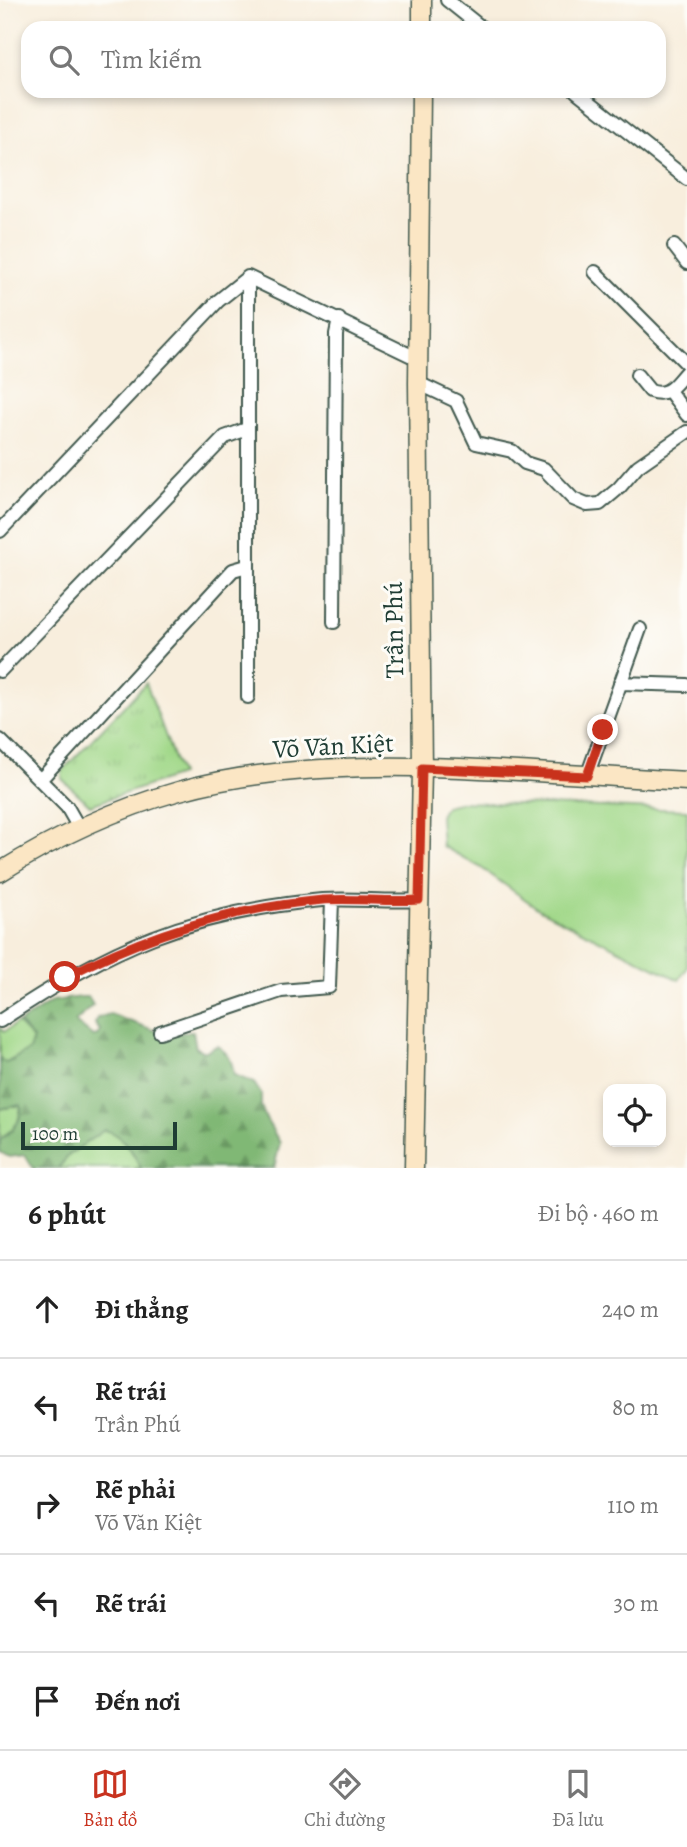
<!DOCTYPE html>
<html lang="vi">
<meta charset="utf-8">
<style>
body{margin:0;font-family:Alegreya,serif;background:#f2f2f2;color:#222}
.controls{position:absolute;right:21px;bottom:21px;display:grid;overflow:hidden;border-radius:14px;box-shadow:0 4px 10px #0003}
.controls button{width:63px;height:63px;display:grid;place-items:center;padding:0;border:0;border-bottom:2px solid #e0e0e0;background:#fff;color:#222;font:35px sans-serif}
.scale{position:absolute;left:21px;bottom:18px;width:156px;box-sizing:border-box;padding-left:7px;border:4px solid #1f3d34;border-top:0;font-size:19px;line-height:24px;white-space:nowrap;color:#1f3d34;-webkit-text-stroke:5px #fdfcf7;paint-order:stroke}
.stop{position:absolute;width:21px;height:21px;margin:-16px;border:5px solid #c8321e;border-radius:50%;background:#fff}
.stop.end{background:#c8321e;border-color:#fff;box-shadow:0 2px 7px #0008}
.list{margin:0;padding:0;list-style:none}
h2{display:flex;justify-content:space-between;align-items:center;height:91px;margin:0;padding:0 28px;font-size:30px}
h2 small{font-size:23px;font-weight:400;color:#767676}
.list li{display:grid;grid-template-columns:46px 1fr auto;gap:21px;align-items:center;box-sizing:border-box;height:98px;padding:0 28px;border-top:2px solid #e0e0e0}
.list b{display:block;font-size:26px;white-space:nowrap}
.list p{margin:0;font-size:23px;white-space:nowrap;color:#767676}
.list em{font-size:23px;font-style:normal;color:#767676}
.icon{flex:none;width:38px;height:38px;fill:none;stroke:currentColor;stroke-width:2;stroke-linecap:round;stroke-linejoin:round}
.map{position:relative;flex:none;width:687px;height:1168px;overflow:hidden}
.search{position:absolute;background:#fff;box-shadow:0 4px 10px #0003;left:21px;right:21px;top:21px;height:77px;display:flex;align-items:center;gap:18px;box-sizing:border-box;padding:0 24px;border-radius:21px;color:#767676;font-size:26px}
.sheet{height:581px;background:#fff}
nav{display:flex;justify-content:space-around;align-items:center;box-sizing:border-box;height:98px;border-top:2px solid #e0e0e0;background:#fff;font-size:19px;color:#767676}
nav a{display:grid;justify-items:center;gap:4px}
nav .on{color:#c8321e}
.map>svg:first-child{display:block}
.grass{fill:#a1d889;stroke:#608a5e;stroke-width:2}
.forest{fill:url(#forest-firs);stroke:#507a54;stroke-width:2}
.park{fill:url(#park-tufts);stroke:#608a5e;stroke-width:2}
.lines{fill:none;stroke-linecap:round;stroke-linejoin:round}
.street-casing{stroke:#40584d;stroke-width:16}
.secondary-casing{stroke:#40584d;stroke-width:21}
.street{stroke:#fff;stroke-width:12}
.secondary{stroke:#fbe6c4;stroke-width:18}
.route{stroke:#c8321e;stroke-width:9}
.labels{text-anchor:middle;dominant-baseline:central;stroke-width:6;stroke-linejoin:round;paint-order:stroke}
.street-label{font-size:26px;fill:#1f3d34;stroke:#fdfcf7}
</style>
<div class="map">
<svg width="687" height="1168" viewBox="0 0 687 1168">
<defs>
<pattern id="forest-firs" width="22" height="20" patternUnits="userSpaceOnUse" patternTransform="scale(1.75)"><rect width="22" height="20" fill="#80b875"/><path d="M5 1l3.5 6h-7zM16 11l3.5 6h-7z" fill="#689761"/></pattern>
<pattern id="park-tufts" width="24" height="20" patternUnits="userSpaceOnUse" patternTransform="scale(1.75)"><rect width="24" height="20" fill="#a1d889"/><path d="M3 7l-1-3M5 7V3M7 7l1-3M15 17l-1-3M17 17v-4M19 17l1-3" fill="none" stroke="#8aba77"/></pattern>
</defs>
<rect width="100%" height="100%" fill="#fdfcf7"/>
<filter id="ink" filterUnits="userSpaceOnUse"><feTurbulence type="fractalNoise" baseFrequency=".0143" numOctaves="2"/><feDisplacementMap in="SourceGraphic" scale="14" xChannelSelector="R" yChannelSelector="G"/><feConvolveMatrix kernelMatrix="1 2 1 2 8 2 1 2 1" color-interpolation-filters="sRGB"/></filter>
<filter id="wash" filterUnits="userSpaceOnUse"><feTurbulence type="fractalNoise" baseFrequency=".00686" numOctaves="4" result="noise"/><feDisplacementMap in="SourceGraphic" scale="28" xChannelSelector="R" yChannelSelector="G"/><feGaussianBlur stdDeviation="1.57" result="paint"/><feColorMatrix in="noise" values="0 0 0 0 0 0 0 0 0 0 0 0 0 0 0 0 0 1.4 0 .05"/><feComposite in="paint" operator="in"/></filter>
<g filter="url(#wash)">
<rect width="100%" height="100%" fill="#f8eedd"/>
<path class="grass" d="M 462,802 L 687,810 L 687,968 L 679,980 L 540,910 L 480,867 L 442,846 L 440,816 L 445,806 Z
M 17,1023 L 33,1039 L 29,1050 L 6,1063 L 0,1059 L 0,1027 L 4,1032 Z
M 21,1105 L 18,1123 L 0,1140 L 0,1109 Z
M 103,1130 C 122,1133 133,1152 141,1168 L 58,1168 L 70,1154 Z"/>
<path class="forest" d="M 81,997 L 88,997 L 93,1005 L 75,1022 L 93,1036 L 98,1035 L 100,1030 L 95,1024 L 97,1018 L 110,1014 L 167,1035 L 193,1031 L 196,1048 L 204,1052 L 217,1046 C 230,1054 232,1061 234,1075 L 254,1083 L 261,1094 L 261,1106 L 266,1119 L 280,1143 L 274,1168 L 141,1168 C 133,1152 122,1133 104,1130 L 70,1154 L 58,1168 L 33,1168 L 25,1155 L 9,1157 L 0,1152 L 0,1140 C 12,1132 23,1121 21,1105 L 0,1109 L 0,1059 L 6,1063 L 29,1050 L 33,1039 L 19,1023 L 53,1001 Z"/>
<path class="park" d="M 146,683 L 180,775 L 90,805 L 62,779 L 62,771 Z"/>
</g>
<g filter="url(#ink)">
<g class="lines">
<g class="street-casing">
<path id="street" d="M 447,0 L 482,28
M 576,91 L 687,179
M 674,246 L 687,263
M 595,272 L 687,364
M 248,277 L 418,359
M 637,375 L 650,391 C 669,398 675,383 687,371
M 418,383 L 456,401 L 476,443 L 512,451 L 525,463 L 544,469 L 573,499 L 587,505 L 600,504 L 619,488 L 638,466 L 687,432
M 670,392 L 687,415
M 0,531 L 218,301 L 248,277
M 334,622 L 336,334 L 339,319
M 0,671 L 225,437 L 247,429
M 620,683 L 687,685
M 248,697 L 248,277
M 0,740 L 67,807 L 79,828
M 587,776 L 640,629
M 41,779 L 233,570 L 247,566
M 0,1021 C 108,948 191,912 322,900 C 354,898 387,902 419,900
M 160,1032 L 281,991 L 329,987 L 332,900"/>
</g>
<g class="secondary-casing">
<path id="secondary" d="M 422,28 L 422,0
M 0,872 C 56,837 115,809 179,791 C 330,748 530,774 687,781
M 414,1168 L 422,769 L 418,383 L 421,91"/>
</g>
<use href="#street" class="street"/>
<use href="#secondary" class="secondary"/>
</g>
</g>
<g class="lines" filter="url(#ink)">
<path class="route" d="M 65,977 C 147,934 230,908 323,900 C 355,898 387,902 419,900 L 422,768 L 587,776 L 603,730"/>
</g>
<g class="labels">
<g class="street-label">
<text transform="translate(394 630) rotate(-91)">Trần Phú</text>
<text transform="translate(333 746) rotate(-3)">Võ Văn Kiệt</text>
</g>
</g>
</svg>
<div class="controls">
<button><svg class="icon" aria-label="locate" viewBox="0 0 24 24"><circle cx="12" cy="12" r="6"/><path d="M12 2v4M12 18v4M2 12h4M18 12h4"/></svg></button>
</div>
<div class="scale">100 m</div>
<div class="stop" style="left:65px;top:977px"></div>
<div class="stop end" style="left:603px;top:730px"></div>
<div class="search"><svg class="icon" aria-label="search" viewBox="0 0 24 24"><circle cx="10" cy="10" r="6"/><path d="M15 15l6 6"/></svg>Tìm kiếm</div>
</div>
<section class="sheet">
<h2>6 phút<small>Đi bộ · 460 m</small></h2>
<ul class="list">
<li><svg class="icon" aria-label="ahead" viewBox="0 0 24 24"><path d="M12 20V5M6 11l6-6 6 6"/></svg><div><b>Đi thẳng</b></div><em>240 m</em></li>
<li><svg class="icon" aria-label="left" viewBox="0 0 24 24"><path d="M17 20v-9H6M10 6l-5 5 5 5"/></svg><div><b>Rẽ trái</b><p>Trần Phú</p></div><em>80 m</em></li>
<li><svg class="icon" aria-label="right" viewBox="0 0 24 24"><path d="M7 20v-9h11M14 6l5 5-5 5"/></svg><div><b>Rẽ phải</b><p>Võ Văn Kiệt</p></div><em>110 m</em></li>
<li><svg class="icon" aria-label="left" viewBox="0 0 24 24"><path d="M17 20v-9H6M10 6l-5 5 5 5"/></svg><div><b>Rẽ trái</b></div><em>30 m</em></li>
<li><svg class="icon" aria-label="arrive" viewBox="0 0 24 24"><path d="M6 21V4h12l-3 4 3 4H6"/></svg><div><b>Đến nơi</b></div></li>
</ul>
</section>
<nav>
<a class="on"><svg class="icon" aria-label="map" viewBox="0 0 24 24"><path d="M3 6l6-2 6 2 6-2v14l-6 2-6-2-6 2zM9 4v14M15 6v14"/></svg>Bản đồ</a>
<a><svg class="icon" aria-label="directions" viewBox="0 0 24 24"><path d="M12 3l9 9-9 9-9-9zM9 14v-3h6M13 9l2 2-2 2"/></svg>Chỉ đường</a>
<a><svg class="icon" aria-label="saved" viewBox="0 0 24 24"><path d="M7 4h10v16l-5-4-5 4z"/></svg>Đã lưu</a>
</nav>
